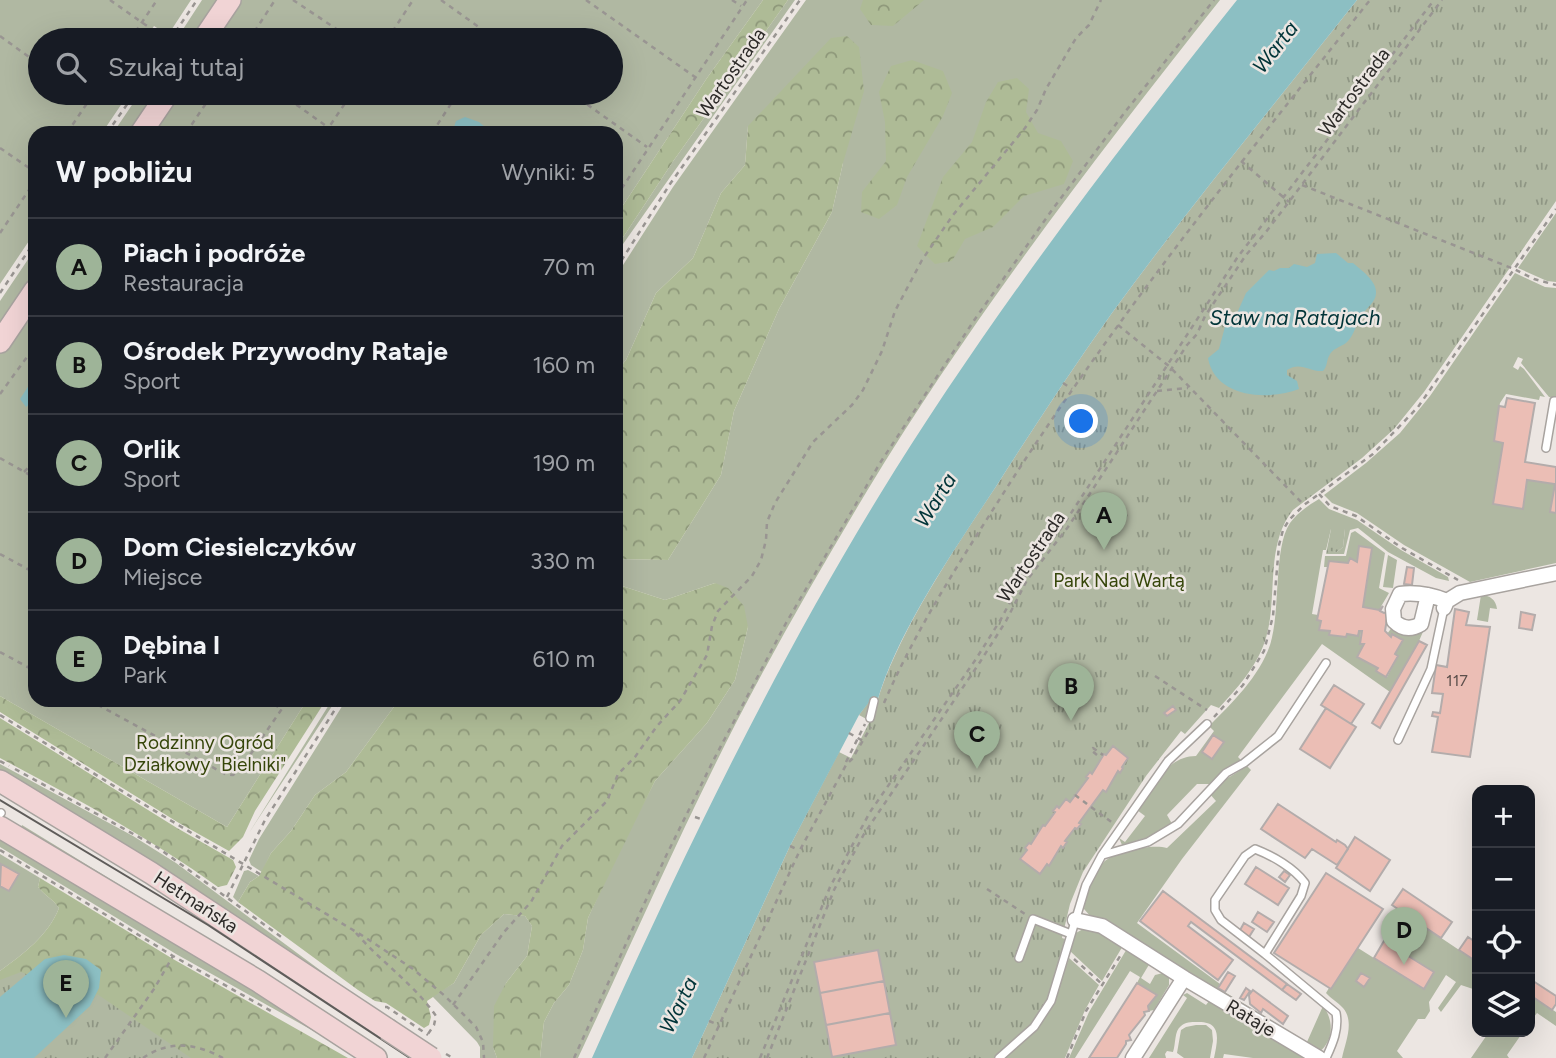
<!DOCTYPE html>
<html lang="pl">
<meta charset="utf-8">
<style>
body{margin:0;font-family:Figtree,sans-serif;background:#20242c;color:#f1f3f6}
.controls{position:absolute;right:21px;bottom:21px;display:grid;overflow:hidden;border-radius:14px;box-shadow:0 7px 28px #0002}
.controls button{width:63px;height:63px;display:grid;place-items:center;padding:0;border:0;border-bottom:2px solid #363941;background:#171b24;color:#f1f3f6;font:35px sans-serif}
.you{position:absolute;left:1082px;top:422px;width:24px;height:24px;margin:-18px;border:5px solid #fff;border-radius:50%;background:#1a73e8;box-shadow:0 0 0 10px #1a73e833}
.badge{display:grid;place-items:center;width:46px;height:46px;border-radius:50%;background:#9eb498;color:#111;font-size:23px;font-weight:700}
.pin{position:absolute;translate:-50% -58px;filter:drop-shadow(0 2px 4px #0008)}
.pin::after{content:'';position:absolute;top:37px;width:24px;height:21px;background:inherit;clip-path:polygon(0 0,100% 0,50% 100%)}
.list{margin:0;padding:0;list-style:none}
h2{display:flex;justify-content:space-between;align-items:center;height:91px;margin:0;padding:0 28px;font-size:30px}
h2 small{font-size:23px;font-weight:400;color:#9ea1a6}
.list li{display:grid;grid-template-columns:46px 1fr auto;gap:21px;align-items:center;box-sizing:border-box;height:98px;padding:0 28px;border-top:2px solid #363941}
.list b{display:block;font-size:26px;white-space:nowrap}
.list p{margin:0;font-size:23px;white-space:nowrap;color:#9ea1a6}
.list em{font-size:23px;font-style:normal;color:#9ea1a6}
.icon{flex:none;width:38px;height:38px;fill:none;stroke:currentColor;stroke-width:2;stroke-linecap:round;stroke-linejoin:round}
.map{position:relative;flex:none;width:1556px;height:1058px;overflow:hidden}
.search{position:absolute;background:#171b24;box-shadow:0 7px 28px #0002;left:28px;top:28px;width:595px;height:77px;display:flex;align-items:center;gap:18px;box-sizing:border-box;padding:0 24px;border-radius:38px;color:#9ea1a6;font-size:26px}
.panel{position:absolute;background:#171b24;box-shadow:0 7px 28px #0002;left:28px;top:126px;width:595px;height:581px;border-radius:21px}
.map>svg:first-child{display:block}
.green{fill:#b0b8a2}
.forest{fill:url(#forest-crowns)}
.park{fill:url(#park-tufts)}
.water{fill:#8cbfc3}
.building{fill:#ebbeb5;stroke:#b3acab;stroke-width:2}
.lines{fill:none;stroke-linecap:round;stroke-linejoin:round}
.lane-casing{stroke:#a8a39f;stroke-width:10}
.street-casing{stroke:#a8a39f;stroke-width:17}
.secondary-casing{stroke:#a8a39f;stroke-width:24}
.path{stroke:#999592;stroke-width:2.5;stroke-dasharray:5 5;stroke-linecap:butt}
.lane{stroke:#fff;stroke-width:7}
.street{stroke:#fff;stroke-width:14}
.secondary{stroke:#f1d4d5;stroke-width:21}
.tram{stroke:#5f5c5a;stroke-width:2}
.secondary-bridge-casing{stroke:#a8a39f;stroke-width:24;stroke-linecap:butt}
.path-bridge{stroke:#999592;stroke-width:2.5;stroke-dasharray:5 5;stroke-linecap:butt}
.secondary-bridge{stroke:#f1d4d5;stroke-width:21}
.labels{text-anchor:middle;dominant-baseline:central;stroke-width:5;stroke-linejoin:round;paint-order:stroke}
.number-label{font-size:16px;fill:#5c4f4b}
.street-label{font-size:19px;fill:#2c2a28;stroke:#ece6e2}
.park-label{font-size:19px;fill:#36460a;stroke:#ece6e2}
.water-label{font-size:21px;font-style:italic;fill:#013438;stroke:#ece6e2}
</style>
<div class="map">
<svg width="1556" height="1058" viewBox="0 0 1556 1058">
<defs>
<pattern id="forest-crowns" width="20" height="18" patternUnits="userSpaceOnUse" patternTransform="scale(1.75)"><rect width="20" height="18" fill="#aebb96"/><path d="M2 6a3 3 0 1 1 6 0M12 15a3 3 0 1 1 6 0" fill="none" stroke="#8e987a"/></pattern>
<pattern id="park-tufts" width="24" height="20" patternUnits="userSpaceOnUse" patternTransform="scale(1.75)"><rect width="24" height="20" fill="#b0b8a2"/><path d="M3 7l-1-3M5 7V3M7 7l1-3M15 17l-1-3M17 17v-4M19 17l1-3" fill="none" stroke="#8f9684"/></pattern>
</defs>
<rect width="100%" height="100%" fill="#ece6e2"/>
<path class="green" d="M 0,0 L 191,0 L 168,35 L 154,26 L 149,34 L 159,40 L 40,40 L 40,93 L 129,93 L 102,133 L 35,133 L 35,232 L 0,284 Z
M 202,0 L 223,0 L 196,40 L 176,40 Z
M 237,0 L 763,0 L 707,78 L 616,216 L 616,133 L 148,133 L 175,93 L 611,93 L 611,40 L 210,40 Z
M 788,0 L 795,0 L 616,254 L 616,248 L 674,160 Z
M 806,0 L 1220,0 C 1095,158 971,319 867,491 C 822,566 778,642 738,719 C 681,830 631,945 578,1058 L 540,1058 L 544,1022 L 554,1003 L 569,985 L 583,950 L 588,918 L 620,849 L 655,781 L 707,723 L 735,680 L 748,627 L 715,583 L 665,600 L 616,584 L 616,559 L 668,560 L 721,475 L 734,411 L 779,309 L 832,212 L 843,163 L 748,126 L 745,165 L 721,193 L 693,258 L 656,293 L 626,360 L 616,372 L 616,276 L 673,187 Z
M 140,93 L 161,93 L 134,133 L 113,133 Z
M 1556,213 L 1556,282 L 1547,281 L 1518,268 Z
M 35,249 L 35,280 L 0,332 L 0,301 Z
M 1515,273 L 1545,287 L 1556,288 L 1556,398 L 1549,397 L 1521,363 L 1523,359 L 1518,357 L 1513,367 L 1518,370 L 1520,366 L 1524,369 L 1545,397 L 1540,396 L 1539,400 L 1506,394 L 1500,403 L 1494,441 L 1503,443 L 1493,503 L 1522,508 L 1527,480 L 1555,484 L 1550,512 L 1556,513 L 1556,563 L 1470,582 L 1404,545 L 1357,513 L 1332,503 L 1324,495 L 1366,463 L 1400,433 L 1430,396 Z
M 35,301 L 35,700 L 307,700 L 227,827 L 0,696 L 0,353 Z
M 1319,499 L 1329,509 L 1357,520 L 1401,550 L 1448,577 L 1449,581 L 1436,578 L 1388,552 L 1358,528 L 1350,530 L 1344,554 L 1326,554 L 1330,550 L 1337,552 L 1343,547 L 1345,529 L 1331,529 L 1326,550 L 1323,550 L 1312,614 L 1318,615 L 1317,620 L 1321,621 L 1319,630 L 1330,631 L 1330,635 L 1346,637 L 1347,634 L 1358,636 L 1359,631 L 1361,632 L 1360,643 L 1364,644 L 1357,657 L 1378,668 L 1377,672 L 1387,677 L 1398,656 L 1395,654 L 1403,640 L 1393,634 L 1391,637 L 1387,634 L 1393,626 L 1408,632 L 1430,603 L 1440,602 L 1438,606 L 1434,606 L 1419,641 L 1390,692 L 1322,644 L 1238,757 L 1241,760 L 1222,773 L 1210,784 L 1197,784 L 1167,815 L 1171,822 L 1170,826 L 1149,837 L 1122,845 L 1119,838 L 1125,842 L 1145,816 L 1137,810 C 1153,788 1166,756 1196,756 L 1214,731 L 1209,726 C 1232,703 1259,677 1270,645 C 1281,612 1273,548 1290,523 C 1297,513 1309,505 1319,499 Z
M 1355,531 L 1385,553 L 1379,588 L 1389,593 L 1379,610 L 1363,607 L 1372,548 L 1359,546 L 1357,562 L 1351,559 L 1348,563 L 1329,561 L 1328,567 L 1324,567 L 1325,556 L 1346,556 L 1351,533 Z
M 1388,555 L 1397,560 L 1393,588 L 1383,587 Z
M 1481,595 C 1490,595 1496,600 1497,609 L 1490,608 L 1488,622 L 1477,620 Z
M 332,700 L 336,700 L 249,833 Z
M 346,700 L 399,700 L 346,772 L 315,795 L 291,831 L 271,853 L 262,872 L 251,865 L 249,860 L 259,839 Z
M 0,764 L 133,836 L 176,863 L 355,996 L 0,772 Z
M 1247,766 L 1251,770 L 1182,859 L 1137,923 L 1220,984 L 1218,988 L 1307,1042 L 1323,1006 C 1334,1020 1334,1041 1319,1052 L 1091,917 L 1084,909 C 1085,893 1092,874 1103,863 C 1114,851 1152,844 1167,848 L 1216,801 L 1209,793 L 1223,781 Z
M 22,825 L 272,978 L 21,828 Z
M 0,837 L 328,1036 L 326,1038 L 176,954 L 0,847 Z
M 0,854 L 40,878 L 38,887 C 45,896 53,899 59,908 C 48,936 23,954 0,971 Z
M 248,870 L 259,876 L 250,882 L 238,902 L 233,897 L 244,871 Z
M 1404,913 L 1477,962 L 1477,987 L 1473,989 L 1461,985 L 1441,1012 L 1438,1008 L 1456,982 L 1446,975 L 1429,1002 L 1430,1011 L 1425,1019 L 1418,1019 L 1397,1051 L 1403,1058 L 1342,1058 C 1345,1043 1355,1022 1343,1008 C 1338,1002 1331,999 1326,993 L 1329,988 L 1331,989 L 1358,948 L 1423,989 L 1434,973 L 1386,942 Z
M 504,914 L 525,916 L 532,926 L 527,956 L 506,983 L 493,1047 L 497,1058 L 480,1058 L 480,1047 L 477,1042 L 432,996 L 454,983 L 481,935 Z
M 1085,928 L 1095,929 L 1124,944 L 1102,981 L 1070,951 L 1074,934 Z
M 1128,947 L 1150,963 L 1141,978 L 1150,984 L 1155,975 L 1163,973 L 1169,976 L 1169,985 L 1154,1010 L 1149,1011 L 1148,1006 L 1157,995 L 1137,983 L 1140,977 L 1130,971 L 1075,1058 L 1069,1058 L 1089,1012 Z
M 1069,958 L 1099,985 L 1085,1010 L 1065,1058 L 1003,1058 L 1035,1029 L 1053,1005 Z
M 1187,993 L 1206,1005 L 1209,1001 L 1309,1058 L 1253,1058 L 1224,1054 L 1223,1058 L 1214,1058 C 1218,1039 1222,1021 1197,1022 C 1191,1022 1185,1022 1181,1026 C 1174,1031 1176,1044 1173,1052 L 1167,1051 L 1165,1054 L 1166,1058 L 1149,1058 L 1187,998 L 1183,995 Z
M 1530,995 L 1556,1012 L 1556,1026 L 1537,1013 L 1530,1022 Z
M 1196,1025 L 1206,1025 L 1212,1030 L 1213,1041 L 1210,1058 L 1184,1058 L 1177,1053 L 1181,1030 L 1186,1027 Z
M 1489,1032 L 1523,1032 L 1507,1055 L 1509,1058 L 1471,1058 Z"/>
<path class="forest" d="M 763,0 L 788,0 L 674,160 L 616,248 L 616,216 L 707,78 Z
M 863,0 L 924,0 L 893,26 L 871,25 L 860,9 Z
M 847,36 L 859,47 L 864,91 L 843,163 L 832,212 L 779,309 L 734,411 L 721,475 L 668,560 L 616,559 L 616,372 L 626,360 L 656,293 L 693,258 L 721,193 L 745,165 L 748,126 L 831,38 Z
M 912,60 L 943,71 L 952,93 L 943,116 L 907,177 L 897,205 L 879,219 L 861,212 L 862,192 L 886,161 L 885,122 L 879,92 L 891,66 Z
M 1017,78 L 1029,89 L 1026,112 L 1038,133 L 1061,141 L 1073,161 L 1064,184 L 1024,196 L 993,227 L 965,239 L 952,261 L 935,264 L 917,246 L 943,177 L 972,142 L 986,102 L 998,82 Z
M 715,583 L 728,588 L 744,606 L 748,627 L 735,680 L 707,723 L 655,781 L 588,918 L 583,950 L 569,985 L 554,1003 L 544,1022 L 540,1058 L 497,1058 L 493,1047 L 494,1006 L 506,983 L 527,956 L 532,926 L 525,916 L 504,914 L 481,935 L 454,983 L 427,1001 L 431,1017 L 429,1025 L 424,1028 L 386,1003 L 375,1001 L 358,990 L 238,902 L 250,882 L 259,876 L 271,853 L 291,831 L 315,795 L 346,772 L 399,700 L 616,700 L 616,584 L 665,600 Z
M 0,696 L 227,827 L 307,700 L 326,700 L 255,811 L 243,837 L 229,851 L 179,823 L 0,712 Z
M 0,718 L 177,828 L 233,860 L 236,867 L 227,885 L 218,887 C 149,837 75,798 0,758 Z
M 40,878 L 173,959 L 348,1058 L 34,1058 L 0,997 L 0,971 C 23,954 48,936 59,908 C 53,899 45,896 38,887 Z"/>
<path class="park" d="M 1357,0 L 1556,0 L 1556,201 L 1424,392 L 1394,429 L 1362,458 L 1293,510 C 1264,546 1279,599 1265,641 C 1256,668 1237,688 1219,708 L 1211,705 L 1185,734 L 1181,731 L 1146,776 L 1083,872 L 1070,904 L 1062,938 L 1065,939 L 1050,997 L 1030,1026 L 995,1058 L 692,1058 L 790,846 L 839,752 L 851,758 L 870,721 L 859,715 L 870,700 L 877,702 C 899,630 955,548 997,485 C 1034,427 1072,369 1112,313 C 1190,206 1275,104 1357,0 Z
M 1340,522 L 1349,526 L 1345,529 L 1343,547 L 1337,552 L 1330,551 L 1326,554 L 1331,529 L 1338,528 Z
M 21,972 L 92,1000 L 97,994 L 191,1058 L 0,1058 L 0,980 Z"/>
<path class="water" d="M 1237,0 L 1357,0 C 1275,104 1190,206 1112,313 C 1072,369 1034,427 997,485 C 955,549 898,630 877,702 L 870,701 L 859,715 L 790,846 L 692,1058 L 592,1058 C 678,866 769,676 879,496 C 986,322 1110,159 1237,0 Z
M 465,117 L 479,122 L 492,133 L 452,133 L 456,121 Z
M 1336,253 L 1348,263 L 1353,263 C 1361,270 1377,281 1376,293 C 1376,302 1367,307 1362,315 C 1356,324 1354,336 1346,343 C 1340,347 1332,349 1329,356 C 1326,362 1328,365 1323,371 C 1310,372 1300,361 1287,370 L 1287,375 L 1297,381 L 1299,389 C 1268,401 1215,398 1208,358 L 1219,349 L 1226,323 L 1238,311 L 1246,293 L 1269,270 L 1274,271 L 1280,268 L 1289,268 L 1294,264 L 1307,267 L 1315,263 L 1317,254 Z
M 35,376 L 35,399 L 26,407 L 20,399 Z
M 64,955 L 86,959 L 101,970 L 99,988 L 90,1006 L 34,1058 L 0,1058 L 0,997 L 45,959 Z"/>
<path class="building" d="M 1507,398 L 1535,403 L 1525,462 L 1556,467 L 1556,513 L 1550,512 L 1555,484 L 1527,480 L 1523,509 L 1493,504 L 1503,443 L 1494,441 L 1499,406 L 1505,407 Z
M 1359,546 L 1372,548 L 1363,607 L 1379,610 L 1383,606 L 1380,611 L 1384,613 L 1388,612 L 1385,631 L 1391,637 L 1392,634 L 1403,640 L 1395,654 L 1398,656 L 1386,677 L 1376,671 L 1378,668 L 1357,657 L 1364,644 L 1360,644 L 1362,631 L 1359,631 L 1358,636 L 1347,634 L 1346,637 L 1329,635 L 1330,631 L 1319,630 L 1321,621 L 1317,620 L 1329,561 L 1348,563 L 1350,558 L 1357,562 Z
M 1407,567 L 1414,568 L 1412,585 L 1404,584 Z
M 1455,609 L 1469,612 L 1466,625 L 1490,627 L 1470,757 L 1432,752 L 1438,717 L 1432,716 L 1433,712 L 1440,713 L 1443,694 L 1432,693 L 1436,665 L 1447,667 Z
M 1521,612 L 1535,615 L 1532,630 L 1519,628 Z
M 1419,641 L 1427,645 L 1380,728 L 1372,723 Z
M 1334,685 L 1364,704 L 1351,724 L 1321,705 Z
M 1173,706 L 1176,710 L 1167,716 L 1164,713 Z
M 1326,708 L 1356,727 L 1330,768 L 1300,749 Z
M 1213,735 L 1224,742 L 1212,759 L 1202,752 Z
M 1113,746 L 1128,758 L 1122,767 L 1123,768 L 1120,773 L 1118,771 L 1106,792 L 1103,790 L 1079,823 L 1081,824 L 1077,829 L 1075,828 L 1065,841 L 1067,842 L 1063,848 L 1061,846 L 1049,866 L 1047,864 L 1040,874 L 1020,859 L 1027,850 L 1025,848 L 1029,843 L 1031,844 L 1043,825 L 1045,826 L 1055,812 L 1053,811 L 1057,806 L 1059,808 L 1066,799 L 1070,802 L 1088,778 L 1086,777 L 1090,772 L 1092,774 L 1104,754 L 1106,755 Z
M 1278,804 L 1336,842 L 1337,840 L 1345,845 L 1348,849 L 1337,865 L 1312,849 L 1305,858 L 1261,829 Z
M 1355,837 L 1390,860 L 1370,891 L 1336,868 Z
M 1,864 L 19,874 L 9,891 L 0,886 Z
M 1256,867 L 1289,888 L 1278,905 L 1245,884 Z
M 1284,871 L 1290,875 L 1285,882 L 1279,877 Z
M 1326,873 L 1383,909 L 1331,989 L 1274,953 Z
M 1403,889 L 1452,922 L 1441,938 L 1392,905 Z
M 1163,891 L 1287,984 L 1282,990 L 1191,922 L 1188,926 L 1233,960 L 1218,980 L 1140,921 Z
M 1258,912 L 1274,922 L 1267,932 L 1252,922 Z
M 1244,923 L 1254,929 L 1249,937 L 1239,932 Z
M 1468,937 L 1477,943 L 1477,962 L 1459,950 Z
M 1384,941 L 1434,972 L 1424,989 L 1374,958 Z
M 878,950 L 884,981 L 820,993 L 814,962 Z
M 1228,972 L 1235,976 L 1225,992 L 1218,988 Z
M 1361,973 L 1370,978 L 1364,987 L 1356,981 Z
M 1530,979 L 1556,996 L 1556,1004 L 1552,1010 L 1530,995 Z
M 884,981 L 890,1013 L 826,1025 L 820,993 Z
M 1137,983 L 1157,995 L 1148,1006 L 1149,1011 L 1144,1012 L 1145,1015 L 1129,1035 L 1131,1040 L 1126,1041 L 1126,1044 L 1117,1058 L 1089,1058 Z
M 1287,984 L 1301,994 L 1296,1000 L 1282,990 Z
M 1246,988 L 1250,991 L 1244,1000 L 1240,998 Z
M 1253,990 L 1288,1016 L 1283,1024 L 1263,1009 L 1261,1013 L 1250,1004 L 1249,995 Z
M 890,1013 L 896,1045 L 832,1057 L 826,1025 Z"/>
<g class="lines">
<g class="lane-casing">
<path id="lane" d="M 1546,448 L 1554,401 L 1556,401
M 870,718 L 874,701
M 1398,740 L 1431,669 L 1444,608
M 0,814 L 1,813
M 1103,855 L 1148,842 L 1178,824 L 1226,773 L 1244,763 L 1278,736 L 1326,663
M 1265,954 L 1221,920 L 1215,910 L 1215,900 L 1245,856 L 1255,849 C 1273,856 1294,868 1305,883 L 1301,896 L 1265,954 L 1336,1013 C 1339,1029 1333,1043 1326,1058
M 1019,958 L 1033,919 L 1071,934
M 999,1058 L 1034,1027 L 1051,1001 L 1086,885 L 1102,855 L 1168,761 L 1207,724"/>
</g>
<g class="street-casing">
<path id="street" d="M 1428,595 L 1421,624 C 1411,630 1402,629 1394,621 L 1393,609 L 1400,594 C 1416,592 1432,595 1447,601
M 1444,608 L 1447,601 L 1460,593 L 1556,573
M 1075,920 L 1102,926 L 1184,978 L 1319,1058
M 1133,1058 L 1184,978"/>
</g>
<g class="secondary-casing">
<path id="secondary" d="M 203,40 L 230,0
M 141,133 L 168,93
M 0,342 L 35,290
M 0,781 L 151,873 L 387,1029
M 0,827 L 258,981 L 376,1058"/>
</g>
<path class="path" d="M 110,0 L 167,40
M 293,0 L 353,40
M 441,0 L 497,40
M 586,0 L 695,77
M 732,0 L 741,6
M 0,36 L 40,65
M 130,40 L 157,0
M 170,40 L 197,0
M 249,40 L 275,0
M 387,40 L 413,0
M 80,93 L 89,99
M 280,93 L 336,133
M 571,93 L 647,147
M 67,133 L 94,93
M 107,133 L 135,93
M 186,133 L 213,93
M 325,133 L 352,93
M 432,133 L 458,93
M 0,148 L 35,172
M 1241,161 L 1289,202
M 1302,185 L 1514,269 L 1534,279 L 1556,285
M 616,197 L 747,0
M 0,233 L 35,181
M 616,269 L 670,184 L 800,0
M 0,293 L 35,241
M 1118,325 L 1170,367 L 1304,505
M 1063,383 L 1072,389
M 1157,391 L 1188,388
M 0,394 L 35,346
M 0,458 L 35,478
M 24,472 L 35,461
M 1319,494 L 1330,506 L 1356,516 L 1402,548 L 1458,580
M 0,554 L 35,573
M 0,652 L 35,671
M 1155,676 L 1207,710
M 89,700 L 225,774 L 233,775 L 239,771 L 288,700
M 265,700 L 282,709
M 884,703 C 915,631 959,563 1001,497 C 1112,322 1241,162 1370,0
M 0,715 L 130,796 L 363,936 L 413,969 L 445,996 L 476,1027 L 483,1042 L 484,1058
M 1214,717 L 1243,685 L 1264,651 L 1273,616 L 1279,545 L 1283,530 L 1289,520 L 1304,505 L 1373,454 L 1418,407 L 1556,209
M 849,733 L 863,741
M 1097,755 L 1091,750 L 1093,748 L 1103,755
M 0,761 L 9,766
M 846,762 L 865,724
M 15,769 L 157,847 L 284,939
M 1075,795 L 1114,824
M 695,817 L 701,819
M 790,846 L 799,850
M 0,850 L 173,956 L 271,1011
M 987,889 L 1025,914
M 227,897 L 265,820 L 341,700
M 356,933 C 381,962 414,984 436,1016 L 434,1025 L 428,1034
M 1074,959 L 1103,985
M 453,1005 L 504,932 L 531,902 L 562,846 L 607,801 L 618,774 L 635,757 L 657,726 L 680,701 L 707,655 L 712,626 L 718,611 L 752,576 L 761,560 L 766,540 L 767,522 L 775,503 L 813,442 L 852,405 L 863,390 L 882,351 L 895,311 L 922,260 L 953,215 L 1025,128 L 1037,110 L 1046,89 L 1076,38 L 1089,25 L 1101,0
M 385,1007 L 387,1007 L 428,1035
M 709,1021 L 719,1025
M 105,1058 L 154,989 L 173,956
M 143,1058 C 169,1040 195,1043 223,1058
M 574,1058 L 665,858 L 713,761 L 786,623 L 880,463 L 975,319 L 1052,210 L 1125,112 L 1214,0
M 704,1058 L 800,850 L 846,765 L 852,759 L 871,727
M 760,1058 L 830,887 L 870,812 L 976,659 L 1001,619 L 1023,578 L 1062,527 L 1237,258 L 1434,0
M 767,1058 L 834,890 L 864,834 L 980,662 L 1006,621 L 1027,580 L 1068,527 L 1187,345 L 1197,334 L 1205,316 L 1246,255 L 1266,232 L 1442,0
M 1067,1058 L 1086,1011 L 1122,953"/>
<use href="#lane" class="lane"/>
<use href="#street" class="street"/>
<use href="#secondary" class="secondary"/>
<path class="tram" d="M 0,800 L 208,925 L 410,1058"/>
<g class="secondary-bridge-casing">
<path id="secondary-bridge" d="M 387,1029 L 431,1058"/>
</g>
<path class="path-bridge" d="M 446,1054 L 453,1058"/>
<use href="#secondary-bridge" class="secondary-bridge"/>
</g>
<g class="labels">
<g class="number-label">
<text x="1457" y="680">117</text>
</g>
<g class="street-label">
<text transform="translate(731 73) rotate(-55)">Wartostrada</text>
<text transform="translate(1354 92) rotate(-53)">Wartostrada</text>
<text transform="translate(1031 557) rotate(-56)">Wartostrada</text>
<text transform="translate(196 902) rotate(33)">Hetmańska</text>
<text transform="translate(1251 1018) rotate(31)">Rataje</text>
</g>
<g class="park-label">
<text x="1119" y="580">Park Nad Wartą</text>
<text x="205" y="742">Rodzinny Ogród<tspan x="205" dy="22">Działkowy "Bielniki"</tspan></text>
</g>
<g class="water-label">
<text transform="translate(1275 47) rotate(-52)">Warta</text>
<text x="1295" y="317">Staw na Ratajach</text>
<text transform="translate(935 500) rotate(-58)">Warta</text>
<text transform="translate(678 1005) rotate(-64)">Warta</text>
</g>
</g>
</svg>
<div class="controls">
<button>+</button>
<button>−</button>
<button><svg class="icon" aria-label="locate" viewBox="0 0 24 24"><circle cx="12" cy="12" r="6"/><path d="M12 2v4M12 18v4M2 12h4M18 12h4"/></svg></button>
<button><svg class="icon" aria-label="layers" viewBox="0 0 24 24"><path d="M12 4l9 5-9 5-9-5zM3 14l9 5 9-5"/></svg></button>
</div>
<div class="you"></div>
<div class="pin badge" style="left:1104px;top:550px">A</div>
<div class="pin badge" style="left:1071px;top:721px">B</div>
<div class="pin badge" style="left:977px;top:769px">C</div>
<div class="pin badge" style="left:1404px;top:965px">D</div>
<div class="pin badge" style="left:66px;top:1018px">E</div>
<div class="search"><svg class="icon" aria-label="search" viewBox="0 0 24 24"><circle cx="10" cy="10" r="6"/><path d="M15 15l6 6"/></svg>Szukaj tutaj</div>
<section class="panel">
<h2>W pobliżu<small>Wyniki: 5</small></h2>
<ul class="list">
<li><span class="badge">A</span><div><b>Piach i podróże</b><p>Restauracja</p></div><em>70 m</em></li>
<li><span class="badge">B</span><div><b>Ośrodek Przywodny Rataje</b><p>Sport</p></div><em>160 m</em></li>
<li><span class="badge">C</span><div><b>Orlik</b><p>Sport</p></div><em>190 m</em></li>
<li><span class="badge">D</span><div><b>Dom Ciesielczyków</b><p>Miejsce</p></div><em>330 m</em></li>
<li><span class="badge">E</span><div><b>Dębina I</b><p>Park</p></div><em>610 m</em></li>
</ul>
</section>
</div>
